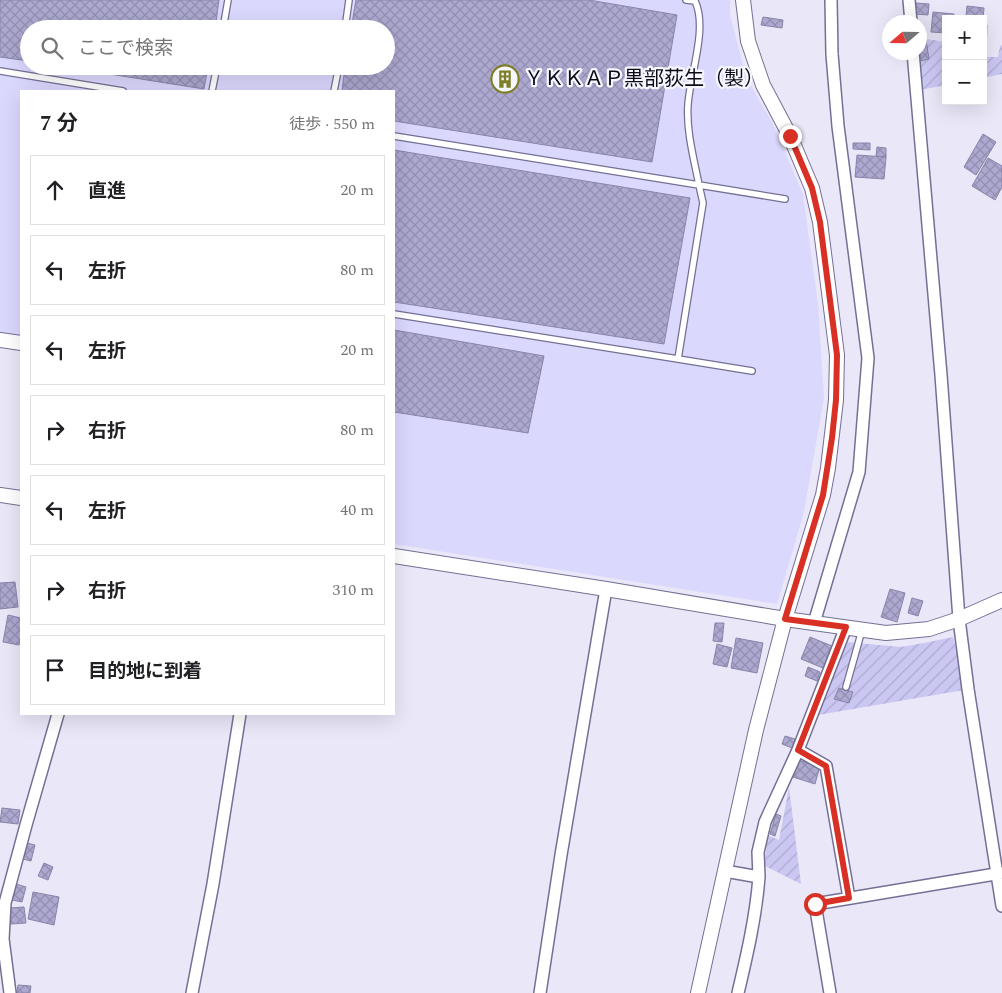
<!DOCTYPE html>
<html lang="ja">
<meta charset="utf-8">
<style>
body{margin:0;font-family:Spectral,"Noto Sans JP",serif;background:#f6f6f6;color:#202124}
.controls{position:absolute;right:15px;top:15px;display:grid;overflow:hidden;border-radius:0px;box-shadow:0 5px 20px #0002}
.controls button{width:45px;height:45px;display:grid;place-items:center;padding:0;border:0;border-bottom:1px solid #e0e0e0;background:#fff;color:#202124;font:25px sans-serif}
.compass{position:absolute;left:882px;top:15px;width:45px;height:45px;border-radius:50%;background:#fff;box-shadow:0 5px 20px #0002;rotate:250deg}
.stop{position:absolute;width:15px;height:15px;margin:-11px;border:4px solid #d93025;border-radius:50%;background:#fff}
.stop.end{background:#d93025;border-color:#fff;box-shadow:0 1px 5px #0008}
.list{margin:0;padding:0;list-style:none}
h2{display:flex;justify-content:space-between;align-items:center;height:65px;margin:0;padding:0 20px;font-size:21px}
h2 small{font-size:16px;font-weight:400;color:#757577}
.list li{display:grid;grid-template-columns:32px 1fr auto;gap:15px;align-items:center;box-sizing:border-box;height:70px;margin:0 10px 10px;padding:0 10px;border:1px solid #e0e0e0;border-radius:0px}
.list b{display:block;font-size:19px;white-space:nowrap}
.list em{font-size:16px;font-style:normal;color:#757577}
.icon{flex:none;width:28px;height:28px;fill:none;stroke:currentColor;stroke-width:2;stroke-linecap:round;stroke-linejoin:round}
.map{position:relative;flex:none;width:1002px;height:993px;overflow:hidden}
.search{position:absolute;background:#fff;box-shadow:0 5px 20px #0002;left:20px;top:20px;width:375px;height:55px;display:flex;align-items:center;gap:12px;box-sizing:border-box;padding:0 18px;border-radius:28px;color:#757577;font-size:19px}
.panel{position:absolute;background:#fff;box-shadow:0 5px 20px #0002;left:20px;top:90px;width:375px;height:625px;border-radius:0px}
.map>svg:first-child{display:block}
.built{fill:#dbd8fe;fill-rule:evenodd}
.garden{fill:url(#garden-furrows)}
.building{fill:url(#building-cross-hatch);stroke:#8985aa}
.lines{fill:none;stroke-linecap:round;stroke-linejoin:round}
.service-casing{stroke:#747094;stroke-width:8}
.minor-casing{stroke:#747094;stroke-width:14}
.tertiary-casing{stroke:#747094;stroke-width:16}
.service{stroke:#fff;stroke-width:5.5}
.minor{stroke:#fff;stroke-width:11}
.tertiary{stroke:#fff;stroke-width:14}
.route{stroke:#d93025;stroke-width:6}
.labels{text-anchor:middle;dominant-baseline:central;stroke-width:4.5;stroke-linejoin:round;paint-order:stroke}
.poi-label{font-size:20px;fill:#0c0a17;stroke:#f6f6fe;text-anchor:start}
</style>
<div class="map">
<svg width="1002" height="993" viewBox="0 0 1002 993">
<defs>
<pattern id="garden-furrows" width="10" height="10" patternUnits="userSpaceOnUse" patternTransform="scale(1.25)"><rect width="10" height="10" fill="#cbc7f3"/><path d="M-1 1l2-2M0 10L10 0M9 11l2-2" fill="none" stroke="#adaad0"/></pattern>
<pattern id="building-cross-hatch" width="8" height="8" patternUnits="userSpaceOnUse" patternTransform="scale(1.25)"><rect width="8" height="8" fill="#aca8cf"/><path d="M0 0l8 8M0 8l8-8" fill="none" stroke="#938fb1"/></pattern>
</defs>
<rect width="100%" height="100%" fill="#e9e7f8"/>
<path class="built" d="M 0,0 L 730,0 L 730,15 L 746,77 L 773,124 L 803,194 L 818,304 L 824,398 L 804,512 L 777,604 L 394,544 L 394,91 L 21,91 L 21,336 L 0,333 ZM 29,29 L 386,29 L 386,66 L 29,66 Z"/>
<path class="garden" d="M 920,38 L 946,42 L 946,85 L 920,90 L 917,53 L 920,52 Z
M 1002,45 L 1002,74 L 983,78 L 983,57 L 998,57 L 1000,46 Z
M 953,637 L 959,660 L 964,690 L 818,715 L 846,642 L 901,647 L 929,642 Z
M 789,787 L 801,884 L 765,866 L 767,835 L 779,840 Z"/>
<path class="building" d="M 0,0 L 219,0 L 215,29 L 29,29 L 29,61 L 0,57 Z
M 356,0 L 589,0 L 677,15 L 652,162 L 394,121 L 394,91 L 342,91 L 345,66 L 386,66 L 386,29 L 351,29 Z
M 915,3 L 929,4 L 928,15 L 914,14 Z
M 967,6 L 984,8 L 983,18 L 966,16 Z
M 933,12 L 954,14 L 954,19 L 946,19 L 946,33 L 931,32 Z
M 763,17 L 783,20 L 782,28 L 761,25 Z
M 983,25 L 987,25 L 986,53 L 983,53 Z
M 926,40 L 929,59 L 921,61 L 920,41 Z
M 59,66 L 208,66 L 204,89 Z
M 983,134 L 996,142 L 976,175 L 964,167 Z
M 853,143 L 870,143 L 870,150 L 853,149 Z
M 877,147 L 886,148 L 886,157 L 876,156 Z
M 394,150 L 690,198 L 664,344 L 394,302 Z
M 857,155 L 886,157 L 884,179 L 855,177 Z
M 988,158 L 1002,166 L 1002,187 L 995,200 L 972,186 Z
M 394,330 L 544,356 L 528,433 L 394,412 Z
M 15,582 L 18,607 L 0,609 L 0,583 Z
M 890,589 L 905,593 L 897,622 L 881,617 Z
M 912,598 L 923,601 L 918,616 L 908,613 Z
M 8,615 L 21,618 L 21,636 L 19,645 L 3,642 Z
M 715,623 L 724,623 L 722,642 L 713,641 Z
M 810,637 L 832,646 L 823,668 L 801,659 Z
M 736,638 L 763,643 L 757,673 L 731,668 Z
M 717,644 L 732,648 L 727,667 L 713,664 Z
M 808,667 L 820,672 L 817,681 L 805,676 Z
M 839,688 L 853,692 L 849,703 L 834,699 Z
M 785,736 L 795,739 L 792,748 L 782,744 Z
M 798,760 L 820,766 L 815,784 L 793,777 Z
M 2,808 L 20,810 L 18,824 L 0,822 Z
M 776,814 L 781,816 L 775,836 L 770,834 Z
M 27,843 L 35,845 L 31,861 L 23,859 Z
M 44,863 L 53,867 L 48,880 L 38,876 Z
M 16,884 L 26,887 L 22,902 L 12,900 Z
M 33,892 L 59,897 L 54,925 L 28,919 Z
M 24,907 L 26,923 L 11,924 L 10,908 Z
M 18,985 L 31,986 L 30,993 L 17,993 Z"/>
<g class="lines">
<g class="service-casing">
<path id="service" d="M 686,0 L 695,1 C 708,28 690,75 688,104 C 686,131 694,159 699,185 L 785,199
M 223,29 L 228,0
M 345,29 L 349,0
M 0,71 L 123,91
M 212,91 L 217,66
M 334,91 L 339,66
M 394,136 L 699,185 L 703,203 L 678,359 L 394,314
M 678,359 L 752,371
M 846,687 L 862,630"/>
</g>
<g class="minor-casing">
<path id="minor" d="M 909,0 L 911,22
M 913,52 L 941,375 L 959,619 L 968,689 L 1002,906
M 814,623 L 859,472 L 868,358 L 838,126 L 832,54 L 831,0
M 798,750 L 846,627
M 725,871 L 759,877 C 756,916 747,955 738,993
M 759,877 L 758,852 L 765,822 L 798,750 L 826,766 L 849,898
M 10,993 L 3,939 L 5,903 L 26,825 L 58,714
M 192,993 L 213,884 L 240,714
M 540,993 L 561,855 L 606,589
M 830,993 L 815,904 L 1002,873"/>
</g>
<g class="tertiary-casing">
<path id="tertiary" d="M 0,340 L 21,343
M 0,495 L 21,498
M 394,556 L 606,589 L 785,619 L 886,633 L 929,629 L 959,619 L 1002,600
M 698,993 L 756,730 L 785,619 L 823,495 L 828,468 L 836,400 L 837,355 L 820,222 L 812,188 L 790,136 L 763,85 L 748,41 L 743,0"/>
</g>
<use href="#service" class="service"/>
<use href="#minor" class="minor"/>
<use href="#tertiary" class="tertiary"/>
</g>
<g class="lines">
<path class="route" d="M 790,136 L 812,188 L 820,222 L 837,355 L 836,400 L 832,438 L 823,495 L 785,619 L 846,627 L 798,750 L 826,766 L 849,898 L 815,904"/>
</g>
<defs>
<g id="building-ring" transform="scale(1.4375)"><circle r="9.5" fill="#f6f6fe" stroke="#7e7e27" stroke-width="1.5"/><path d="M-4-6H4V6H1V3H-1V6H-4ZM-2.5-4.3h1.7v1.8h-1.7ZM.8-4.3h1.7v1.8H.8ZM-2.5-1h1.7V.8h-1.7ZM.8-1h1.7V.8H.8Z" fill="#7e7e27"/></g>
</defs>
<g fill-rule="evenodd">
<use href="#building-ring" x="505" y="79"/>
</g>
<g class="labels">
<g class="poi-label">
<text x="524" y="79">ＹＫＫＡＰ黒部荻生（製）</text>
</g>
</g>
</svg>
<div class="controls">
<button>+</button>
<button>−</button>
</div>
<svg class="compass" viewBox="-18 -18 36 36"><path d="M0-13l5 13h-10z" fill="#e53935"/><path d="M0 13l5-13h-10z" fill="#757577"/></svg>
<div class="stop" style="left:815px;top:904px"></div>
<div class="stop end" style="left:790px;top:136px"></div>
<div class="search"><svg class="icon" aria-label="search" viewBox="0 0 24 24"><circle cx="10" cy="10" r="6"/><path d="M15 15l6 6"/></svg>ここで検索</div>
<section class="panel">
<h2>7 分<small>徒歩 · 550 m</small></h2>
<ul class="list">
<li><svg class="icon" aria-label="ahead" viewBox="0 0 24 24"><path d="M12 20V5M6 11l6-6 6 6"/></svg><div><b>直進</b></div><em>20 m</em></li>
<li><svg class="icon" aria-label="left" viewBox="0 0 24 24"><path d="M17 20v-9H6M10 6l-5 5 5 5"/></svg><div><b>左折</b></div><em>80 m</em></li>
<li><svg class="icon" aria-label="left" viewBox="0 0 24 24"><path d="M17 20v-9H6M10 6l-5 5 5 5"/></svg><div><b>左折</b></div><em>20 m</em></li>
<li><svg class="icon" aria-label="right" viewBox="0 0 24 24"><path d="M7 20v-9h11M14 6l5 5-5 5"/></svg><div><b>右折</b></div><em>80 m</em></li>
<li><svg class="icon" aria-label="left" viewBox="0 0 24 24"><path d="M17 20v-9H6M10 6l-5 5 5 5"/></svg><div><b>左折</b></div><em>40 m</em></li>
<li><svg class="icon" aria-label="right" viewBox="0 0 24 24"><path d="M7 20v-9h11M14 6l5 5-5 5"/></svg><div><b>右折</b></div><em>310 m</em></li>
<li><svg class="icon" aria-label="arrive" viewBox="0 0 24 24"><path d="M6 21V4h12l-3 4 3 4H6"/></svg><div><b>目的地に到着</b></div></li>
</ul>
</section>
</div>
